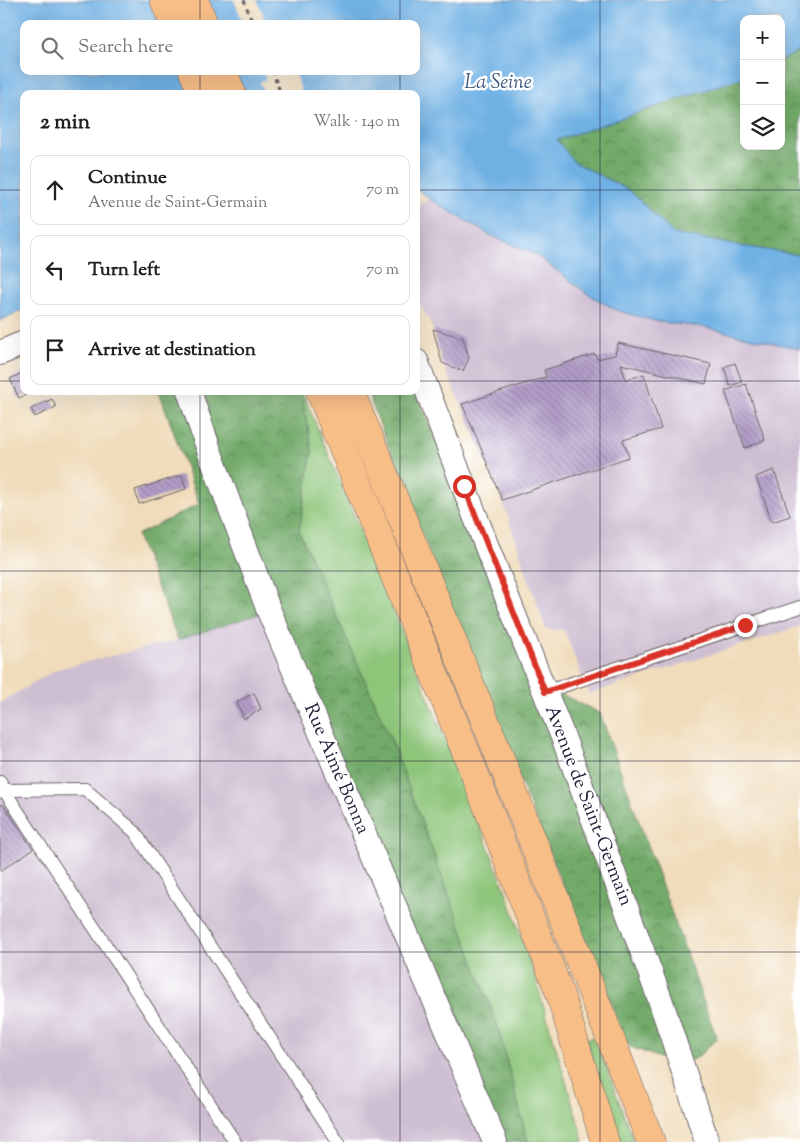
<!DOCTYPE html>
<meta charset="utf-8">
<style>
body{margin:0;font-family:"Sorts Mill Goudy",serif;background:#f6f6f6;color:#202124}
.controls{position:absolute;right:15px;top:15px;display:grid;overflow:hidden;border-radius:10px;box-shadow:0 5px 20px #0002}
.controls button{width:45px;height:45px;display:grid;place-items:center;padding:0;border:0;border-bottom:1px solid #e0e0e0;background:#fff;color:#202124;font:25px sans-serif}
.stop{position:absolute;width:15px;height:15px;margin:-11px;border:4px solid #d93025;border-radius:50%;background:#fff}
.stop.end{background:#d93025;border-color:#fff;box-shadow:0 1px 5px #0008}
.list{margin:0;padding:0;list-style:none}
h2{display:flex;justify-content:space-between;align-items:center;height:65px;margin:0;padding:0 20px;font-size:21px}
h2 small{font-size:16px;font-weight:400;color:#757577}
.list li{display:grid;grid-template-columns:32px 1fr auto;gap:15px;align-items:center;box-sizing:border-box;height:70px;margin:0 10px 10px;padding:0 10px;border:1px solid #e0e0e0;border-radius:10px}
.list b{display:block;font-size:19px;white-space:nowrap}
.list p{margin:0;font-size:16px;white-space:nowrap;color:#757577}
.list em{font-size:16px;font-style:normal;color:#757577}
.icon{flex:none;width:28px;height:28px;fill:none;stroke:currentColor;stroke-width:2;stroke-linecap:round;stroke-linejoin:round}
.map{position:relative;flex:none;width:800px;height:1142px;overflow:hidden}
.search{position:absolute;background:#fff;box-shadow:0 5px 20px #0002;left:20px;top:20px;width:400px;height:55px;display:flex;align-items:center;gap:12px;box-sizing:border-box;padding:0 18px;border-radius:10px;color:#757577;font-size:19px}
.panel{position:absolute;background:#fff;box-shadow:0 5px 20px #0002;left:20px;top:90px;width:400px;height:305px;border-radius:10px}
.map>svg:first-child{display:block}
.industrial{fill:#cebed1}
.grass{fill:#8dc579;stroke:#58745a}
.forest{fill:url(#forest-crowns);stroke:#4a6652}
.water{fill:#70b1e4;stroke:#496a90;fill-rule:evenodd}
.pier{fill:#f0dcba}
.building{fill:url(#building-back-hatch)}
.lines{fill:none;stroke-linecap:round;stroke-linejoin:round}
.service-casing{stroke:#6a6367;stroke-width:14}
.minor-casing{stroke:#6a6367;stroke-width:26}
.primary-casing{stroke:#6a6367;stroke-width:29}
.path{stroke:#6a6367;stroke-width:3;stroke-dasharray:4 4;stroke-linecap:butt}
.service{stroke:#fff;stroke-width:12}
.minor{stroke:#fff;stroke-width:24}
.primary{stroke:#f7be88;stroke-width:28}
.route{stroke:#d93025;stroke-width:6}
.grid{fill:none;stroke:#22223b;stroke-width:1;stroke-opacity:0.55}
.labels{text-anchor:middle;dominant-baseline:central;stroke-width:5;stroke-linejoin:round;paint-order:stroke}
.street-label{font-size:19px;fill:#22223b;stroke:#fff}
.water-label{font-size:20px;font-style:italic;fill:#415b7f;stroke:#fff}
</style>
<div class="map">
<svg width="800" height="1142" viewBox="0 0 800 1142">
<defs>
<pattern id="forest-crowns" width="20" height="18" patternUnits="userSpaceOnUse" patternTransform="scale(1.25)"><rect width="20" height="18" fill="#72aa69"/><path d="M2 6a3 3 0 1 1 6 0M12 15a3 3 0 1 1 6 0" fill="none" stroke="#5d8a58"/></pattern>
<pattern id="building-back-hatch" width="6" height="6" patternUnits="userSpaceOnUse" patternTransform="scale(1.25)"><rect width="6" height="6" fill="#b39ec8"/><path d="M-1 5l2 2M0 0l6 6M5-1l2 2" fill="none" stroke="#9180a4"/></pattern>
</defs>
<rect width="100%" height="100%" fill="#fff"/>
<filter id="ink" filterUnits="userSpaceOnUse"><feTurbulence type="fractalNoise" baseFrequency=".02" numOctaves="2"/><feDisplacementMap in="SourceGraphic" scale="10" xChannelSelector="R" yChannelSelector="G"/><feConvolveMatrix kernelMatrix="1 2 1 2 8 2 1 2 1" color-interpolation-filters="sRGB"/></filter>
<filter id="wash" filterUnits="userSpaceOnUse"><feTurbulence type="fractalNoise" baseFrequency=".0096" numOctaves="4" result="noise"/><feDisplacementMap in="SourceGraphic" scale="20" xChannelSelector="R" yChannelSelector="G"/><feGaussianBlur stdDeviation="1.12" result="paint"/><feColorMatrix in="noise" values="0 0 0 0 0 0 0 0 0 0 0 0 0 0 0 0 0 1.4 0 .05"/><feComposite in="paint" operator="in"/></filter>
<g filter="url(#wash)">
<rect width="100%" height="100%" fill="#f0dcba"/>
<path class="industrial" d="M 431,200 L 488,234 L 536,255 L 588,294 L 659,322 L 704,327 L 800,349 L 800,626 L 589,694 L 564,630 L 546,630 L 502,500 L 473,429 L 442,363 L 433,329 L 418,300 L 416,291 L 416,205 Z
M 269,611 L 495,1142 L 0,1142 L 0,703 L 57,669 L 178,640 Z"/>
<path class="grass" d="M 300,391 L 302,391 L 390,602 L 505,889 L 534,974 L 584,1142 L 528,1142 L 497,1024 L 392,742 L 299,531 L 312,451 L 306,416 Z
M 595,1037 L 634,1142 L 617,1142 L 586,1039 Z"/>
<path class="forest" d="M 800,51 L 800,255 L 741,246 L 674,234 L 630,191 L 574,162 L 556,140 L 744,77 L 744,146 L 781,146 L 781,60 Z
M 159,391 L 300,391 L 306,416 L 312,451 L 299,531 L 392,742 L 497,1024 L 528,1142 L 495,1142 L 268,611 L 178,640 L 137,535 L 199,504 Z
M 367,391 L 416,391 L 536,682 L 600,713 L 717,1039 L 695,1059 L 673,1063 L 628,1046 L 471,660 Z"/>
<path class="water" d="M 0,0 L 800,0 L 800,51 L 781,60 L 781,19 L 744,19 L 744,77 L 557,140 L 574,162 L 630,191 L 674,234 L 741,246 L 800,255 L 800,349 L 704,327 L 659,322 L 618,311 L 588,294 L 536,255 L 488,234 L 431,200 L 416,188 L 416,94 L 24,94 L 24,309 L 0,321 ZM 24,24 L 416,24 L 416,71 L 24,71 Z"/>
<path class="pier" d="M 234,0 L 257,0 L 267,24 L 244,24 Z
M 263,71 L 294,71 L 301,90 L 294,92 L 294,94 L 265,94 L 260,82 L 266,79 Z"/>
<g id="blocks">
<path class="building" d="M 433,329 L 463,338 L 469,358 L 463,371 L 442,363 Z
M 618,343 L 711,364 L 706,384 L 621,364 L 626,380 L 644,374 L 661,429 L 623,440 L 629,457 L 502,500 L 473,429 L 462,404 L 546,377 L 544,370 L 595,354 L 597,359 L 615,355 Z
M 735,363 L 742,382 L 730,386 L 724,367 Z
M 24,372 L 24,391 L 33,391 L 19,398 L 10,379 Z
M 746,384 L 765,440 L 745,448 L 725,391 Z
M 52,399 L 56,407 L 35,417 L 31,409 Z
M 774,470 L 790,516 L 772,522 L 756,477 Z
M 182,475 L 186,489 L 139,504 L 135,490 Z
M 254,693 L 261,709 L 244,719 L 237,702 Z
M 3,804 L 33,849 L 0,871 L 0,806 Z"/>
</g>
</g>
<g filter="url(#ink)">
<use href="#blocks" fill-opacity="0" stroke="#6a6367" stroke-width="1"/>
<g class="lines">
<g class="service-casing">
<path id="service" d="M 545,692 L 800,607
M 0,782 L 4,790 L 85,789 L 135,832 L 338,1142
M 0,792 L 4,790 L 235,1142"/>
</g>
<g class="minor-casing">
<path id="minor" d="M 0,353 L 24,343
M 416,361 L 490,555 L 563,737 L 661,1002 L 707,1142
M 189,391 L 210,453 L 269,611 L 495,1142"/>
</g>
<g class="primary-casing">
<path id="primary" d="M 164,0 L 174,24
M 194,0 L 204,24
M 193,71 L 202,94
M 223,71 L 232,94
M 320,391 L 470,762 L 559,991 L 605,1142
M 350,391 L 491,735 L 651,1142"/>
</g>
<path class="path" d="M 244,0 L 253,24
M 272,71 L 281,94"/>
<use href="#service" class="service"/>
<use href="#minor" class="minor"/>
<use href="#primary" class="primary"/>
</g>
</g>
<g class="lines" filter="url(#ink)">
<path class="route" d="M 464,486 L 545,692 L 745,625"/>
</g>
<path class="grid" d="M 200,0 L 200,24M 400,0 L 400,24M 600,0 L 600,1142M 200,71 L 200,94M 400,71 L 400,94M 0,190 L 24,190M 416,190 L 800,190M 0,381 L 24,381M 416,381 L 800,381M 200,391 L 200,1142M 400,391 L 400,1142M 0,571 L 800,571M 0,761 L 800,761M 0,952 L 800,952"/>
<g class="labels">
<g class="street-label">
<text transform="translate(336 769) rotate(67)">Rue Aimé Bonna</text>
<text transform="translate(588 806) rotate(69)">Avenue de Saint-Germain</text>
</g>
<g class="water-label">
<text x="498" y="83">La Seine</text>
</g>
</g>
</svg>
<div class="controls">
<button>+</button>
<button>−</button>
<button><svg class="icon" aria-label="layers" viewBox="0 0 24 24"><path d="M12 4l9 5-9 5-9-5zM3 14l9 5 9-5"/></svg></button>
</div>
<div class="stop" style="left:464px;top:486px"></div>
<div class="stop end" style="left:745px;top:625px"></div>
<div class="search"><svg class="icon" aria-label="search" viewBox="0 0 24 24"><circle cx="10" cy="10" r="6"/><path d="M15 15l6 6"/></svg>Search here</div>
<section class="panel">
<h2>2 min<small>Walk · 140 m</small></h2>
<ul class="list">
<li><svg class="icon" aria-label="ahead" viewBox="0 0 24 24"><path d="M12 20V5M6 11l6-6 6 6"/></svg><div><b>Continue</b><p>Avenue de Saint-Germain</p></div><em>70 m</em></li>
<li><svg class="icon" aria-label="left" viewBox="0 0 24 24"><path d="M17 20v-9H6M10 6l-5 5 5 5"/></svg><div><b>Turn left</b></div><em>70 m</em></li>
<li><svg class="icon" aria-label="arrive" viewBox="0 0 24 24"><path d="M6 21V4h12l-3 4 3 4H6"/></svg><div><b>Arrive at destination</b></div></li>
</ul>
</section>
</div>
